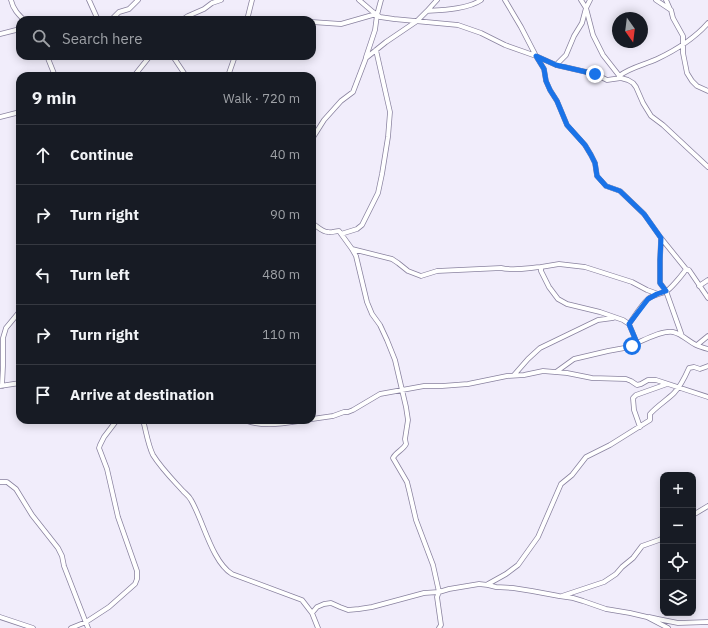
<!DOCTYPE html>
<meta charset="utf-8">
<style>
body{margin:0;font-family:"IBM Plex Sans",sans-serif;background:#242831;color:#f1f3f6}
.controls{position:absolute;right:12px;bottom:12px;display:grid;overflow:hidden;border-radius:8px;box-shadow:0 2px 10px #0003}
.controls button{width:36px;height:36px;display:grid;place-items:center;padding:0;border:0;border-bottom:1px solid #363941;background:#171b24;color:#f1f3f6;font:20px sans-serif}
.compass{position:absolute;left:612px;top:12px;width:36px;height:36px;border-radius:50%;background:#171b24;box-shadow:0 2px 10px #0003;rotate:166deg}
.stop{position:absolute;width:12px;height:12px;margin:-9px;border:3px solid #1a73e8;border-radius:50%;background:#fff}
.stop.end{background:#1a73e8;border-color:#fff;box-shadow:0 1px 4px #0008}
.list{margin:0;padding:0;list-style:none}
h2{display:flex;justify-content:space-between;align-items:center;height:52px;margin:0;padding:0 16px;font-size:17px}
h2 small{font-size:13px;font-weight:400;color:#9ea1a6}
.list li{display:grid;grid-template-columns:26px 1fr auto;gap:12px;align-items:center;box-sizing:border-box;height:60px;padding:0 16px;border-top:1px solid #363941}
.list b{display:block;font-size:15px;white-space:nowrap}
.list em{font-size:13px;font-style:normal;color:#9ea1a6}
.icon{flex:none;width:22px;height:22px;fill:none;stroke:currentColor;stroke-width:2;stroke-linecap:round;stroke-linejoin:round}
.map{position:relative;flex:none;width:708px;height:628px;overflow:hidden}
.search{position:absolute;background:#171b24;box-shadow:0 2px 10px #0003;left:16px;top:16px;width:300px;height:44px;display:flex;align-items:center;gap:10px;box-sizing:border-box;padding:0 14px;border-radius:12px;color:#9ea1a6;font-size:15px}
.panel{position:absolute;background:#171b24;box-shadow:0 2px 10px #0003;left:16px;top:72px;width:300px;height:352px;border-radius:12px}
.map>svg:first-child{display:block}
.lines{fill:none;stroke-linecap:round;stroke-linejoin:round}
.street-casing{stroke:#89829f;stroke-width:5.5}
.street{stroke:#fff;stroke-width:4}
.route{stroke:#1a73e8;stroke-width:5}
</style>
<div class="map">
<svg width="708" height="628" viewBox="0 0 708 628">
<rect width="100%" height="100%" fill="#f1edfb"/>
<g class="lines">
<g class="street-casing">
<path id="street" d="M 11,0 C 13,9 18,14 24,20
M 89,0 L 98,20
M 359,0 L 373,12 L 380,17 L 394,19 L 458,25 L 481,33 L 505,45 L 536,56 L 556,65 L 595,74 L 607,80 L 621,78 L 628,80 L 633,83 L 636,87 L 643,103 L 651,116 L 663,125 L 708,167
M 505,0 L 521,27 L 536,56 L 544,69 L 546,81 L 550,90 L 557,101 L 567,125 L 585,145 L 591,155 L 595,163 L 597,176 L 606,186 L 620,191 L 644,214 L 661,238 L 686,269 L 689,270 L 708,298
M 581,0 L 586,8 L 593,35 L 603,55 L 621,78
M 656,0 L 671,10 L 673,18 L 683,36 L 683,53 L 687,73 L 692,81 L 697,86 L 708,91
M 666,0 L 670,9
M 427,11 C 443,10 468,9 481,0
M 113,20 L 113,18 L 119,12 L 129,9 L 138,0
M 182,20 L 188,16 L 204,9 L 212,3 L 221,0
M 247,20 L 252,0
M 312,22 L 341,24 L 376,14
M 0,34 L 20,29
M 47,56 L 55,76
M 171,56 L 174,58 L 186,76
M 366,57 L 375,30 L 377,15 L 381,0
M 556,65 L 566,55 L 574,36 L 582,23 L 586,8 L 590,0
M 134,76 L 150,56
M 228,76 L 235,56
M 619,76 C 631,67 644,65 657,59 C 676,50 694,39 708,23
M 0,117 L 20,112
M 312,139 L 324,120 L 341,101 L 353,92 L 366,58 L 386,42 L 417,21 L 427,11 L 437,0
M 312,223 C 317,226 322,232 328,232 C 331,233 335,231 339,231 L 352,249 L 356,256 L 367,302 L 372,314 L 380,325 L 387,340 L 395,360 L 406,407 L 408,420 L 405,439 L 406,444 C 403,450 396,452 393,458 L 407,482 L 409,490 L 416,520 L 433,565 L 439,592 L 437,597 L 441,625 L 439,628
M 341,234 L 357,229 L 362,225 L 378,193 L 382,174 L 388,137 L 390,112 L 376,50
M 661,239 L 660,260 L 660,283 L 666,291 L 682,336
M 352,249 L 392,259 L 398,263 L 408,271 L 421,276 L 437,271 L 501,268 C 514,271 528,268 541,267 L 541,271 L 549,287 L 558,299 L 567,304 L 600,312 L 623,320 L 629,324 L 637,343 C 646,339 663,330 673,332 C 682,334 688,341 696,345 C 700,347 704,348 708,349
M 541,267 L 559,264 L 585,267 L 632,282 L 647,290 L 658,294
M 699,286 L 708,280
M 629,324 C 634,317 642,304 648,299 C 654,294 663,294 668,290 C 672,287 684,273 686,269
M 697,345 L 708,336
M 556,372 L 574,359 L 608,351 L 630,347 L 637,343
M 514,375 L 528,359 L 540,348 L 598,320 L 613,318
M 0,386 L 20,383
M 2,386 L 3,366 L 3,338 L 6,328 L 20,311
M 312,419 L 333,416 L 344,412 L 348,412 L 353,410 L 380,394 L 424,386 L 442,386 L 468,384 L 507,376 L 524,375 L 543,371 L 567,373 L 592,378 L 626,379 L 631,381 L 637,385 L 641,384 L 648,380 L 656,380 L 708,397
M 143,420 C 146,431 148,445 153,455 C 161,468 173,480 183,491 C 186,494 189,496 191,500 C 203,520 212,562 232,574 L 302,600 L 312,613 L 318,628
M 244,420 C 264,428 285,423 306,420
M 640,427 L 634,410 L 633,398 L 636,395 L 667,384
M 0,482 L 7,482 L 16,489 L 32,515 L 58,548 L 62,556 L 64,566 L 88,628
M 693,515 L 708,506
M 488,584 L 506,574 L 518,565 L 538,537 L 561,484 L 572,475 L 586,457 L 610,445 L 650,420 L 650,414 C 657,406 667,400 674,393 C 681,386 685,377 689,368 L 694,367 L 700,369 L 708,366
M 562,596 L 604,582 L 616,574 L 622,567 L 633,558 L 642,546 L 659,540 L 663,538
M 312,613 L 317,607 L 324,604 L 331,603 L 340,607 L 348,610 L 359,609 L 372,607 L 424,593 L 439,592 L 449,589 L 479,584 L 488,585 L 496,587 L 513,588 L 532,591 L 559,596 L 573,598 L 583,601 L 606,609 L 630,613 L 647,617 L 668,628
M 0,617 L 33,628
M 649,617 L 658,619 L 678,623 L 708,622
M 71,628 L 86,622 L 109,607 L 135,584 L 137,579 L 137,571 L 118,517 L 107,469 L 99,448 L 100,445 L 104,437 L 117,420"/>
</g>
<use href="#street" class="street"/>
</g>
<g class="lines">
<path class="route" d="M 595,74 L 556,65 L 536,56 L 544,69 L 546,81 L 550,90 L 557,101 L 567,125 L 585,145 L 591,155 L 595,163 L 597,176 L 606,186 L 620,191 L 644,214 L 661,238 L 660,260 L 660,283 L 666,291 L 657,294 L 648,299 L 629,324 L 637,343 L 632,346"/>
</g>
</svg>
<div class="controls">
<button>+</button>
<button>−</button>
<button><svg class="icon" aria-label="locate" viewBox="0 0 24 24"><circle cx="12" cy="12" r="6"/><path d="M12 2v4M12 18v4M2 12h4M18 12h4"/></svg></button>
<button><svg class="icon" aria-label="layers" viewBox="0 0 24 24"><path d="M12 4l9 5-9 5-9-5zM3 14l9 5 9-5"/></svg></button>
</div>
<svg class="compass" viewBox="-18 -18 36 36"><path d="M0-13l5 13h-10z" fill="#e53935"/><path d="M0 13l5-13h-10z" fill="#9ea1a6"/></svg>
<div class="stop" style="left:632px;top:346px"></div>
<div class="stop end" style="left:595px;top:74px"></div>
<div class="search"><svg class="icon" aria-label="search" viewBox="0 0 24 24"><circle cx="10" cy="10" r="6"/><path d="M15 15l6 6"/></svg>Search here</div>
<section class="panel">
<h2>9 min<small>Walk · 720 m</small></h2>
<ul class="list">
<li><svg class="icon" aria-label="ahead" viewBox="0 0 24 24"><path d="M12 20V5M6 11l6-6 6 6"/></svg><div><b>Continue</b></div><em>40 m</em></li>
<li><svg class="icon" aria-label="right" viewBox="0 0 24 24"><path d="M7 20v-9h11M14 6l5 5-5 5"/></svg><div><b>Turn right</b></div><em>90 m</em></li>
<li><svg class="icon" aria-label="left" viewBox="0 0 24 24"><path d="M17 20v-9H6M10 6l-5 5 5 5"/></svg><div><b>Turn left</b></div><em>480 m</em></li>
<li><svg class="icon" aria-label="right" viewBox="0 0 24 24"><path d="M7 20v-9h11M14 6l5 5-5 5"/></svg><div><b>Turn right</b></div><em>110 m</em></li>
<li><svg class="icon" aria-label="arrive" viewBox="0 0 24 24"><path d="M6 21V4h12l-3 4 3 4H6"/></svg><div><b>Arrive at destination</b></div></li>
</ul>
</section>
</div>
